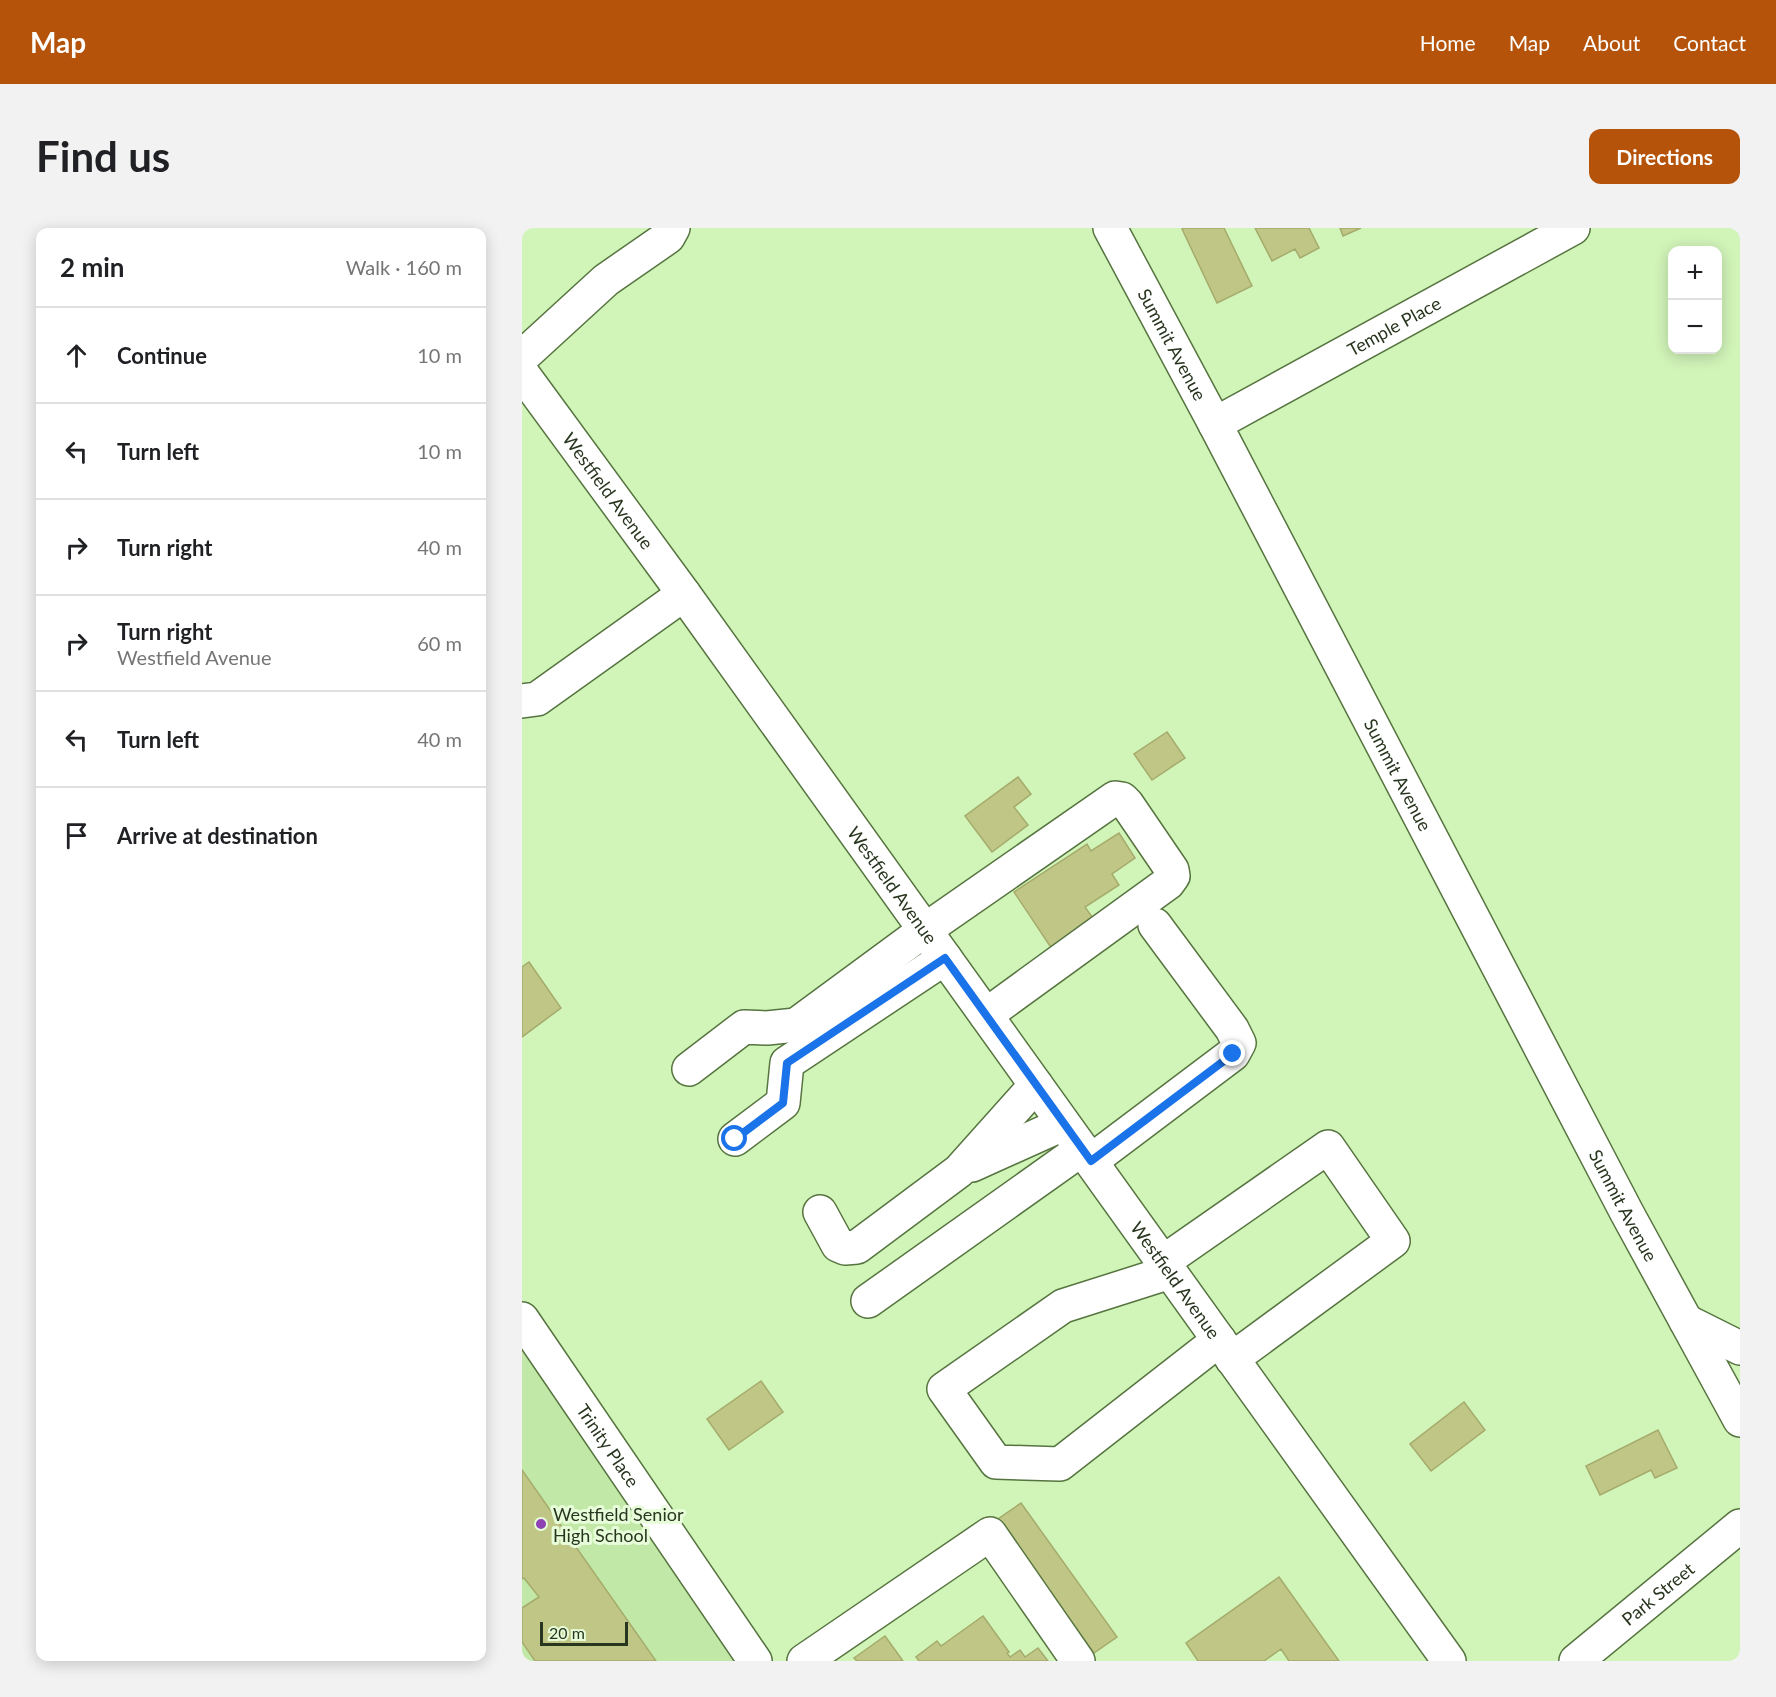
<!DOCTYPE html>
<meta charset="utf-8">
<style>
body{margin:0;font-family:Lato,sans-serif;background:#f2f2f2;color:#202124}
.controls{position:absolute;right:18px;top:18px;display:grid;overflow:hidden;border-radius:12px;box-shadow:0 3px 15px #0003}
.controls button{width:54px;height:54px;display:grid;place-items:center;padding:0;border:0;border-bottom:2px solid #e0e0e0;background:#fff;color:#202124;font:30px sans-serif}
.scale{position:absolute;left:18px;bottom:15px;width:88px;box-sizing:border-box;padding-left:6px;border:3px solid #29361f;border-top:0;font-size:16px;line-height:21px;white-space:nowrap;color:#29361f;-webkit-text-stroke:4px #e7fdd9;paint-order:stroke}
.stop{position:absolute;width:18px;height:18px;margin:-14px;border:4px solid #1a73e8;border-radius:50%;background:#fff}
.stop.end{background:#1a73e8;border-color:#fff;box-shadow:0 2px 6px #0008}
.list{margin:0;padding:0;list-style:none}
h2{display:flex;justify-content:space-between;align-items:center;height:78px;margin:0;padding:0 24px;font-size:26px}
h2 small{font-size:20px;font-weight:400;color:#757577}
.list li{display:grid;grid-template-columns:39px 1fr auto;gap:18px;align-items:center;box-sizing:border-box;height:96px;padding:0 24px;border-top:2px solid #e0e0e0}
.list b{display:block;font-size:22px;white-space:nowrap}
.list p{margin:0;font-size:20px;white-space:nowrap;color:#757577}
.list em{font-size:20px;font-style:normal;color:#757577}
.icon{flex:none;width:33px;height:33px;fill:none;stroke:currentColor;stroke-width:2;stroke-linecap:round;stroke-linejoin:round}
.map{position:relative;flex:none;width:1218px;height:1433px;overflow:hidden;border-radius:12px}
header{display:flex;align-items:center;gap:36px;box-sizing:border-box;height:84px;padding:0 30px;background:#b45309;color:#fff}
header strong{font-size:28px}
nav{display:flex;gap:33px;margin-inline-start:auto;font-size:21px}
.intro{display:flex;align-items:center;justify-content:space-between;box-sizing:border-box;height:144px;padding:0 36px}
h1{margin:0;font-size:42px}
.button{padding:15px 27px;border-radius:12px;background:#b45309;color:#fff;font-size:21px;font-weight:700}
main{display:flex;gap:36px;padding:0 36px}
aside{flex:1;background:#fff;border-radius:12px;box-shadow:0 3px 15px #0003}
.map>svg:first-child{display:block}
.built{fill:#c2e8a7}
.building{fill:#c0c786;stroke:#a5ab6b;stroke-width:1.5}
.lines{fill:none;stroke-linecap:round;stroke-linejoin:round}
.minor-casing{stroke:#56743f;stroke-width:36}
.minor{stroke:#fff;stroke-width:33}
.route{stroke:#1a73e8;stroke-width:8}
.poi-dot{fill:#8e42b3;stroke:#e7fdd9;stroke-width:2}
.labels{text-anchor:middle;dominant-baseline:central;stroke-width:6;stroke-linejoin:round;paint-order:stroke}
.street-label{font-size:18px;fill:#29361f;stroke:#e7fdd9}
.poi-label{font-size:18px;fill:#29361f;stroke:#e7fdd9;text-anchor:start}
</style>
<header>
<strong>Map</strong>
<nav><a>Home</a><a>Map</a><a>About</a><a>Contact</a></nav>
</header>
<div class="intro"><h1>Find us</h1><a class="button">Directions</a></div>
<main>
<aside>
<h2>2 min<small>Walk · 160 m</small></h2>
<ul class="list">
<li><svg class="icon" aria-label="ahead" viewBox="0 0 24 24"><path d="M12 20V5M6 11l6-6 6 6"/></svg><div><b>Continue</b></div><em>10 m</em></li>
<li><svg class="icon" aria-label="left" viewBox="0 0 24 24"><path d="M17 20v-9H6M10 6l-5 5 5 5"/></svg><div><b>Turn left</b></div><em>10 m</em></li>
<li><svg class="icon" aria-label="right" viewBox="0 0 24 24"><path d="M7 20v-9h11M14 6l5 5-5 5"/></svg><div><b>Turn right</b></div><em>40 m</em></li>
<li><svg class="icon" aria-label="right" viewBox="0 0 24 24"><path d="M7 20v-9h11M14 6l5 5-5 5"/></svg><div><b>Turn right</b><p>Westfield Avenue</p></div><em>60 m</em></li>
<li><svg class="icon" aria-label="left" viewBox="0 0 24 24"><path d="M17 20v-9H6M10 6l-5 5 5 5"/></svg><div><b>Turn left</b></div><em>40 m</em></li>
<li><svg class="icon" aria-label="arrive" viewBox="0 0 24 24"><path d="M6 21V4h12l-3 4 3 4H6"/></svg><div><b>Arrive at destination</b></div></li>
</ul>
</aside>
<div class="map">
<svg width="1218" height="1433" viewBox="0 0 1218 1433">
<rect width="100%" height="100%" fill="#d1f4b9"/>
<path class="built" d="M 0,1089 L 239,1433 L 0,1433 Z"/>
<path class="building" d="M 663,0 L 702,0 L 730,58 L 695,75 L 660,1 Z
M 733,0 L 787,0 L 797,20 L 778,30 L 773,21 L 750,33 Z
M 818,0 L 839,0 L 821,8 Z
M 645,504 L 663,530 L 630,552 L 612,526 Z
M 496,549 L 509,566 L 492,579 L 506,597 L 470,624 L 443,588 Z
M 597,605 L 613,630 L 590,646 L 597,657 L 563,679 L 575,696 L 532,724 L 492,664 L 565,616 L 569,623 Z
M 7,734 L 39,780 L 0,809 L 0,739 Z
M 239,1153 L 261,1184 L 207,1222 L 185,1191 Z
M 942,1174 L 963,1202 L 909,1243 L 888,1216 Z
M 1136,1202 L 1155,1240 L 1133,1250 L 1129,1242 L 1078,1267 L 1064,1238 Z
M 0,1242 L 134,1433 L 13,1433 L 0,1414 L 0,1380 L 17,1369 L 2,1350 L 0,1351 Z
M 499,1275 L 595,1409 L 572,1425 L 476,1291 Z
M 757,1349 L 817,1433 L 767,1433 L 759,1421 L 742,1433 L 676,1433 L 664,1415 Z
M 461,1388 L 487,1424 L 485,1425 L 488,1429 L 498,1422 L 503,1429 L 516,1420 L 526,1433 L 397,1433 L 394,1429 L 415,1413 L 419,1418 Z
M 363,1408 L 381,1433 L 335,1433 L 332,1430 Z"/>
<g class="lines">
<g class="minor-casing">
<g id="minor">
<path id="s1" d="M 588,0 L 693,196 L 1105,985 L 1218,1192"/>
<path d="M 0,129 L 84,52 L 146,9 L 151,0"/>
<path id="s2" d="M 0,145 L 162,366 L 927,1433"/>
<path id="s3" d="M 693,196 L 1051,0"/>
<path d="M 0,473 L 15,471 L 162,366"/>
<path d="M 167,841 L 222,799 L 245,800 L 274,797 L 403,702 L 593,570 L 600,571 L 605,576 L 650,642 L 651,648 L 646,655 L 464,787"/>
<path d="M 213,911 L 261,875 L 265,835 L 423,730"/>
<path d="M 569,933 L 711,826 L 717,815 L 710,801 L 633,697"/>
<path d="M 450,937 L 541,896"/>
<path d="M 298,984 L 316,1017 L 323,1020 L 335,1019 L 437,943 L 514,857"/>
<path d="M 641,1034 L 806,919 L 871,1013 L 710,1131"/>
<path d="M 648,1044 L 541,1078 L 422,1161 L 474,1234 L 538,1236 L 697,1112"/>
<path d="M 346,1073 L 560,921"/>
<path id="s4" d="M 0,1091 L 233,1433"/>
<path d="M 1164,1093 L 1218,1120"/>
<path d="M 282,1433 L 468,1306 L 556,1433"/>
<path id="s5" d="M 1054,1433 L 1218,1298"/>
</g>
</g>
<use href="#minor" class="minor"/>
</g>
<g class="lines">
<path class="route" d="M 213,911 L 261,875 L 265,835 L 423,730 L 569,933 L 711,826"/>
</g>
<circle class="poi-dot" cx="19" cy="1296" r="6"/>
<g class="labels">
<g class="street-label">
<text stroke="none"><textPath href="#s3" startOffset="204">Temple Place</textPath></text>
<text stroke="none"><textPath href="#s1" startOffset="132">Summit Avenue</textPath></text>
<text stroke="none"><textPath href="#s2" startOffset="146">Westfield Avenue</textPath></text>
<text stroke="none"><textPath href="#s1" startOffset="618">Summit Avenue</textPath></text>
<text stroke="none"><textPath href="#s2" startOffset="632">Westfield Avenue</textPath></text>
<text stroke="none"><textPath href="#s1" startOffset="1104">Summit Avenue</textPath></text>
<text stroke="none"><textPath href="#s2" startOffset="1118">Westfield Avenue</textPath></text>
<text stroke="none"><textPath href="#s4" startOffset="153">Trinity Place</textPath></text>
<text stroke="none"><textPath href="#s5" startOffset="106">Park Street</textPath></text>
</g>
<g class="poi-label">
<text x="31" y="1286">Westfield Senior<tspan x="31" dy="21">High School</tspan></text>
</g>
</g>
</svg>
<div class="controls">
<button>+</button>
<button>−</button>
</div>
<div class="scale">20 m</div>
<div class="stop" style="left:213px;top:911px"></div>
<div class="stop end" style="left:711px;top:826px"></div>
</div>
</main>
